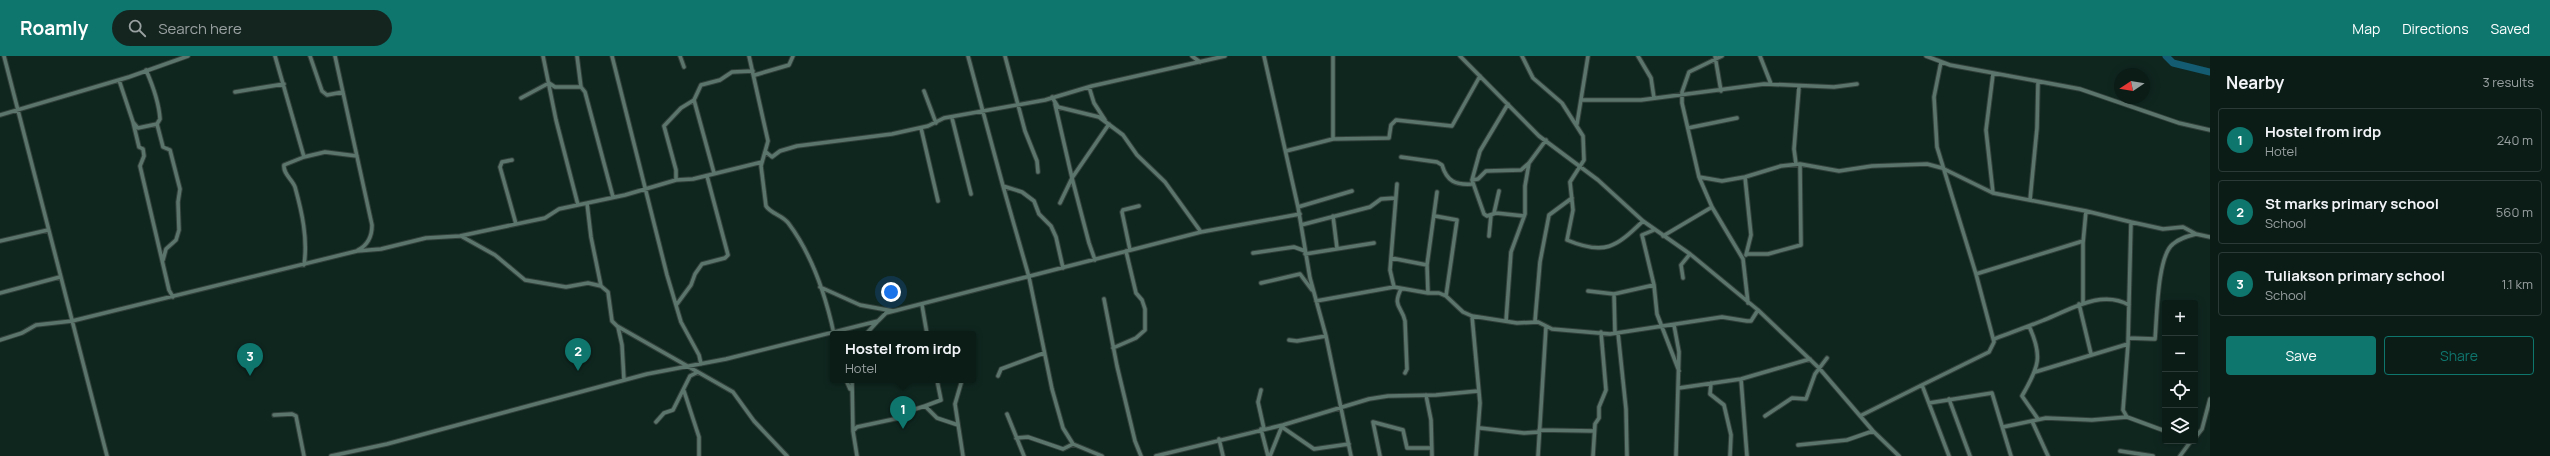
<!DOCTYPE html>
<meta charset="utf-8">
<style>
body{margin:0;font-family:Manrope,sans-serif;background:#142520;color:#f1f3f6}
.controls{position:absolute;right:12px;bottom:12px;display:grid;overflow:hidden;border-radius:4px;box-shadow:0 2px 10px #0003}
.controls button{width:36px;height:36px;display:grid;place-items:center;padding:0;border:0;border-bottom:1px solid #2b3a36;background:#0b1c17;color:#f1f3f6;font:20px sans-serif}
.compass{position:absolute;left:2114px;top:12px;width:36px;height:36px;border-radius:50%;background:#0b1c17;box-shadow:0 2px 10px #0003;rotate:258deg}
.you{position:absolute;left:891px;top:236px;width:14px;height:14px;margin:-10px;border:3px solid #fff;border-radius:50%;background:#1a73e8;box-shadow:0 0 0 6px #1a73e833}
.badge{display:grid;place-items:center;width:26px;height:26px;border-radius:50%;background:#0f766e;color:#fff;font-size:13px;font-weight:700}
.pin{position:absolute;translate:-50% -33px;filter:drop-shadow(0 1px 2px #0008)}
.pin::after{content:'';position:absolute;top:21px;width:14px;height:12px;background:inherit;clip-path:polygon(0 0,100% 0,50% 100%)}
.popup{position:absolute;left:830px;top:275px;width:146px;height:52px;box-sizing:border-box;display:grid;place-content:center;border-radius:4px;background:#0b1c17;filter:drop-shadow(0 1px 3px #0005);font-size:13px;white-space:nowrap;color:#9aa1a1}
.popup b{font-size:15px;color:#f1f3f6}
.popup::after{content:'';position:absolute;left:50%;top:100%;margin-left:-8px;border:8px solid transparent;border-top-color:#0b1c17}
.list{margin:0;padding:0;list-style:none}
h2{display:flex;justify-content:space-between;align-items:center;height:52px;margin:0;padding:0 16px;font-size:17px}
h2 small{font-size:13px;font-weight:400;color:#9aa1a1}
.list li{display:grid;grid-template-columns:26px 1fr auto;gap:12px;align-items:center;box-sizing:border-box;height:64px;margin:0 8px 8px;padding:0 8px;border:1px solid #2b3a36;border-radius:4px}
.list b{display:block;font-size:15px;white-space:nowrap}
.list p{margin:0;font-size:13px;white-space:nowrap;color:#9aa1a1}
.list em{font-size:13px;font-style:normal;color:#9aa1a1}
.actions{display:flex;gap:8px;padding:12px 16px}
.actions a{flex:1;padding:9px 0;border:1px solid #0f766e;border-radius:4px;text-align:center;font-size:14px;color:#0f766e}
.actions .main{background:#0f766e;color:#fff}
.icon{flex:none;width:22px;height:22px;fill:none;stroke:currentColor;stroke-width:2;stroke-linecap:round;stroke-linejoin:round}
.map{position:relative;flex:none;width:2210px;height:400px;overflow:hidden}
header{display:flex;align-items:center;gap:24px;box-sizing:border-box;height:56px;padding:0 20px;background:#0f766e;color:#fff}
header strong{font-size:19px}
nav{display:flex;gap:22px;margin-inline-start:auto;font-size:14px}
.search{width:280px;height:36px;background:#142520;display:flex;align-items:center;gap:10px;box-sizing:border-box;padding:0 14px;border-radius:22px;color:#9aa1a1;font-size:15px}
main{display:flex}
aside{flex:1;background:#0b1c17}
.map>svg:first-child{display:block}
.lines{fill:none;stroke-linecap:round;stroke-linejoin:round}
.river{stroke:#135c71;stroke-width:7}
.street-casing{stroke:#31403a;stroke-width:5.5}
.street{stroke:#5c756c;stroke-width:3.5}
</style>
<header>
<strong>Roamly</strong>
<div class="search"><svg class="icon" aria-label="search" viewBox="0 0 24 24"><circle cx="10" cy="10" r="6"/><path d="M15 15l6 6"/></svg>Search here</div>
<nav><a>Map</a><a>Directions</a><a>Saved</a></nav>
</header>
<main>
<div class="map">
<svg width="2210" height="400" viewBox="0 0 2210 400">
<rect width="100%" height="100%" fill="#0f261f"/>
<g class="lines">
<path class="river" d="M 2166,0 L 2173,7 L 2210,16"/>
<g class="street-casing">
<path id="street" d="M 4,0 L 107,400
M 275,0 L 304,101
M 310,0 L 322,35 L 327,39 L 343,36
M 335,0 L 372,169 C 372,181 368,189 358,194
M 543,0 L 556,64 L 578,149
M 577,0 L 581,31 L 585,36 L 613,141
M 612,0 L 667,219 L 681,266 L 699,299 L 701,308
M 680,0 L 684,11
M 749,0 L 768,85 L 761,110 L 766,150 C 771,158 783,159 789,168 C 812,199 826,241 834,278
M 968,0 L 1003,130 L 1022,136 L 1034,145 L 1039,158 L 1051,170 L 1056,181 L 1063,212
M 1005,0 L 1025,75 L 1037,105 L 1038,116
M 1192,0 L 1200,6
M 1264,0 L 1298,151 L 1310,222 L 1326,280 L 1351,400
M 1460,0 L 1539,80 L 1598,124 L 1643,165 L 1690,198 L 1758,254 L 1819,312 L 1873,375 L 1899,400
M 1522,0 L 1533,22 L 1562,47 L 1583,80 L 1584,104 L 1570,126 L 1573,154 L 1567,184 C 1605,200 1616,191 1643,165
M 1638,0 L 1651,22 L 1654,42
M 1715,0 L 1721,35
M 1722,0 L 1689,16 L 1682,36 L 1682,47 L 1699,121 L 1712,151 L 1743,203 L 1748,247
M 1760,0 L 1771,28
M 1926,0 L 1950,9 L 2080,33 L 2179,67 L 2210,74
M 146,14 C 153,30 159,46 160,63 L 157,68 L 163,91 L 170,94 L 180,133 L 178,146 L 179,174 L 176,184 L 166,193 L 163,204
M 755,19 L 789,9 L 793,0
M 119,24 L 133,66 L 138,72 L 157,68
M 1089,31 L 1094,47 L 1105,64
M 924,35 L 936,67
M 235,36 L 284,28
M 1052,41 L 1058,51 L 1099,61 L 1123,79 L 1137,99 L 1165,126 L 1201,176
M 521,42 L 549,27 L 555,31 L 581,31
M 694,44 L 714,117
M 1582,44 L 1641,44 L 1764,28 L 1834,31 L 1857,28
M 1055,48 L 1072,122 L 1089,187 L 1095,204
M 1508,48 L 1480,95 L 1472,124 L 1484,158 L 1487,160 L 1496,157 L 1524,160
M 0,59 L 129,21 L 188,0
M 952,62 L 971,138
M 133,66 L 139,91 L 143,93 L 144,100 L 140,110 L 169,234 L 173,241
M 1577,68 L 1588,0
M 921,72 L 938,145
M 1688,72 L 1737,62
M 1333,83 L 1389,82 L 1391,69 L 1396,64 L 1452,70 L 1480,20
M 1286,95 L 1333,83 L 1333,0
M 766,96 L 772,101 L 780,95 L 797,90 L 892,78 L 928,70 L 944,62 L 1045,44 L 1092,30 L 1225,0
M 1401,101 L 1437,106 L 1442,109 C 1447,126 1456,129 1472,128
M 512,104 L 502,106 L 500,111 L 516,168
M 1796,108 L 1794,93 L 1799,31
M 1699,121 L 1722,125 L 1745,121 L 1781,110 L 1800,108 L 1839,115 L 1872,110 L 1927,108 L 1942,112 L 1993,137 L 2086,155 L 2131,166 L 2128,288 L 2123,354 L 2127,361 L 2165,375
M 1745,121 L 1751,179 L 1746,199
M 676,124 L 676,114 L 664,70 L 681,52 L 694,44 L 701,29 L 720,24 L 732,16 L 753,15
M 1472,124 L 1478,123 L 1486,115 L 1521,114 L 1529,107 L 1546,84
M 1003,130 L 1029,221 L 1052,333 L 1063,372 L 1073,388
M 1993,137 L 1986,74 L 1993,18
M 2030,144 L 2037,72 L 2038,26
M 587,147 L 591,181 L 601,230
M 1060,147 L 1072,122 L 1109,68
M 1298,151 L 1352,135
M 1494,157 L 1499,135
M 1333,160 L 1337,192
M 1435,160 L 1457,164 L 1446,240
M 2131,166 L 2163,173 L 2183,171 L 2196,178 L 2210,181
M 1301,169 L 1370,151 L 1381,143 L 1395,142
M 1654,174 L 1642,179 L 1654,229 L 1657,258 L 1679,315
M 461,180 L 495,199 L 525,224 L 566,231 L 588,227 L 601,230 L 608,236 L 612,265 L 617,270 L 733,336 L 754,365 L 787,400
M 1489,180 L 1491,159
M 1663,180 L 1712,151
M 0,185 L 48,174
M 1130,194 L 1122,156 L 1123,154 L 1139,150
M 1253,197 L 1294,191 L 1305,195
M 1305,198 L 1374,187
M 1747,198 L 1768,198 L 1801,189 L 1800,108
M 1391,202 L 1427,209
M 304,209 C 308,183 302,156 295,131 C 292,123 283,118 284,109 L 304,101 L 325,96 L 357,100
M 1976,218 L 2083,185
M 1683,222 L 1681,209 L 1690,198
M 1261,227 L 1300,218 L 1312,234
M 820,231 L 860,249 L 893,255
M 1394,231 L 1390,214 L 1397,128
M 1401,233 C 1392,251 1402,250 1405,265 L 1407,313 L 1405,317
M 1588,235 L 1614,238 L 1654,229
M 0,237 L 60,221
M 1428,237 L 1439,237 L 1446,240 L 1463,256 L 1472,260 L 1517,267 L 1538,266 L 1552,273 L 1610,278 L 1722,261 L 1747,265 L 1751,265 L 1758,254
M 1614,238 L 1615,277
M 1104,243 L 1117,310 L 1135,385 L 1141,400
M 1316,245 L 1394,231 L 1428,237 L 1427,209 L 1437,136
M 2083,247 L 2083,187 L 2086,155
M 677,248 L 691,229 L 695,218 L 702,208 L 725,202 L 728,199 L 707,120
M 2079,248 L 2091,298
M 922,249 L 927,278
M 1472,260 L 1480,347 L 1476,400
M 1506,265 L 1511,196 L 1525,158 L 1525,130 L 1529,107
M 1535,265 L 1540,206 L 1549,159 L 1572,142
M 1674,269 L 1679,296 L 1676,400
M 2029,270 C 2043,300 2039,311 2022,340 L 2038,363
M 618,271 L 622,289 L 624,324
M 1618,277 L 1626,353 L 1627,400
M 866,278 L 877,266
M 2128,282 L 2155,283 C 2157,263 2157,200 2173,188 C 2180,182 2188,180 2196,178
M 1994,283 C 2010,277 2027,271 2044,264 C 2070,254 2101,233 2129,249
M 0,284 L 22,277 L 36,269 L 72,265 L 357,195 L 381,193 L 426,182 L 460,180 L 545,162 L 559,153 L 625,139 L 676,124 L 693,123 L 762,106
M 1289,284 L 1297,285 L 1326,280
M 1113,292 L 1136,282 L 1145,274 L 1145,253 L 1142,244 L 1136,237 L 1126,195
M 2035,316 L 2128,288
M 998,320 L 1001,313 L 1044,297
M 1741,323 L 1747,400
M 846,324 L 850,333
M 852,324 L 853,375
M 962,324 L 955,348 L 963,400
M 1711,327 L 1710,338 L 1724,349 L 1731,379 L 1730,400
M 1922,329 L 1989,296 L 1994,286 L 1976,218 L 1937,91 L 1934,41 L 1941,6
M 1679,332 L 1741,323 L 1810,303
M 1261,334 L 1258,346 L 1264,373
M 684,335 L 699,381 L 699,400
M 1426,339 L 1431,364 L 1432,400
M 1949,343 L 1970,400
M 1929,347 L 1992,337 L 2011,400
M 925,350 L 941,344 L 937,324
M 1007,358 L 1024,400
M 274,359 L 292,358 L 296,360 L 304,400
M 1765,360 L 1792,342 L 1806,343 L 1815,318 L 1827,302
M 1860,360 L 1922,329 L 1949,400
M 2032,365 L 2048,400
M 656,366 L 664,357 L 673,354 L 690,320 L 698,316
M 1282,371 L 1314,393 L 1349,388
M 2003,371 L 2046,362 L 2092,364 L 2127,361
M 1480,372 L 1524,377 L 1539,376
M 1261,373 L 1268,400
M 1539,374 L 1594,375
M 1016,382 L 1028,381 L 1063,393 L 1073,388 L 1102,400
M 2195,382 L 2202,373 L 2210,343
M 1219,383 L 1223,400
M 1798,389 L 1847,384 L 1873,375
M 2120,395 L 2153,400
M 331,400 L 387,388 L 647,318 L 726,303 L 878,265 L 886,257 L 1201,176 L 1300,158
M 857,400 L 853,375 L 857,371 L 899,362 L 906,356 L 925,350 L 937,362 L 958,369
M 1156,400 L 1283,369 L 1369,343 L 1388,340 L 1436,339 L 1478,335
M 1270,400 L 1282,370
M 1380,400 L 1373,366 L 1403,374 L 1407,392 L 1431,392
M 1538,400 L 1546,271
M 1593,400 L 1595,368 L 1599,362 L 1599,351 L 1606,334 L 1601,276
M 2180,400 L 2191,385"/>
</g>
<use href="#street" class="street"/>
</g>
</svg>
<div class="controls">
<button>+</button>
<button>−</button>
<button><svg class="icon" aria-label="locate" viewBox="0 0 24 24"><circle cx="12" cy="12" r="6"/><path d="M12 2v4M12 18v4M2 12h4M18 12h4"/></svg></button>
<button><svg class="icon" aria-label="layers" viewBox="0 0 24 24"><path d="M12 4l9 5-9 5-9-5zM3 14l9 5 9-5"/></svg></button>
</div>
<svg class="compass" viewBox="-18 -18 36 36"><path d="M0-13l5 13h-10z" fill="#e53935"/><path d="M0 13l5-13h-10z" fill="#9aa1a1"/></svg>
<div class="you"></div>
<div class="pin badge" style="left:903px;top:373px">1</div>
<div class="popup"><b>Hostel from irdp</b>Hotel</div>
<div class="pin badge" style="left:578px;top:315px">2</div>
<div class="pin badge" style="left:250px;top:320px">3</div>
</div>
<aside>
<h2>Nearby<small>3 results</small></h2>
<ul class="list">
<li><span class="badge">1</span><div><b>Hostel from irdp</b><p>Hotel</p></div><em>240 m</em></li>
<li><span class="badge">2</span><div><b>St marks primary school</b><p>School</p></div><em>560 m</em></li>
<li><span class="badge">3</span><div><b>Tuliakson primary school</b><p>School</p></div><em>1.1 km</em></li>
</ul>
<div class="actions"><a class="main">Save</a><a>Share</a></div>
</aside>
</main>
